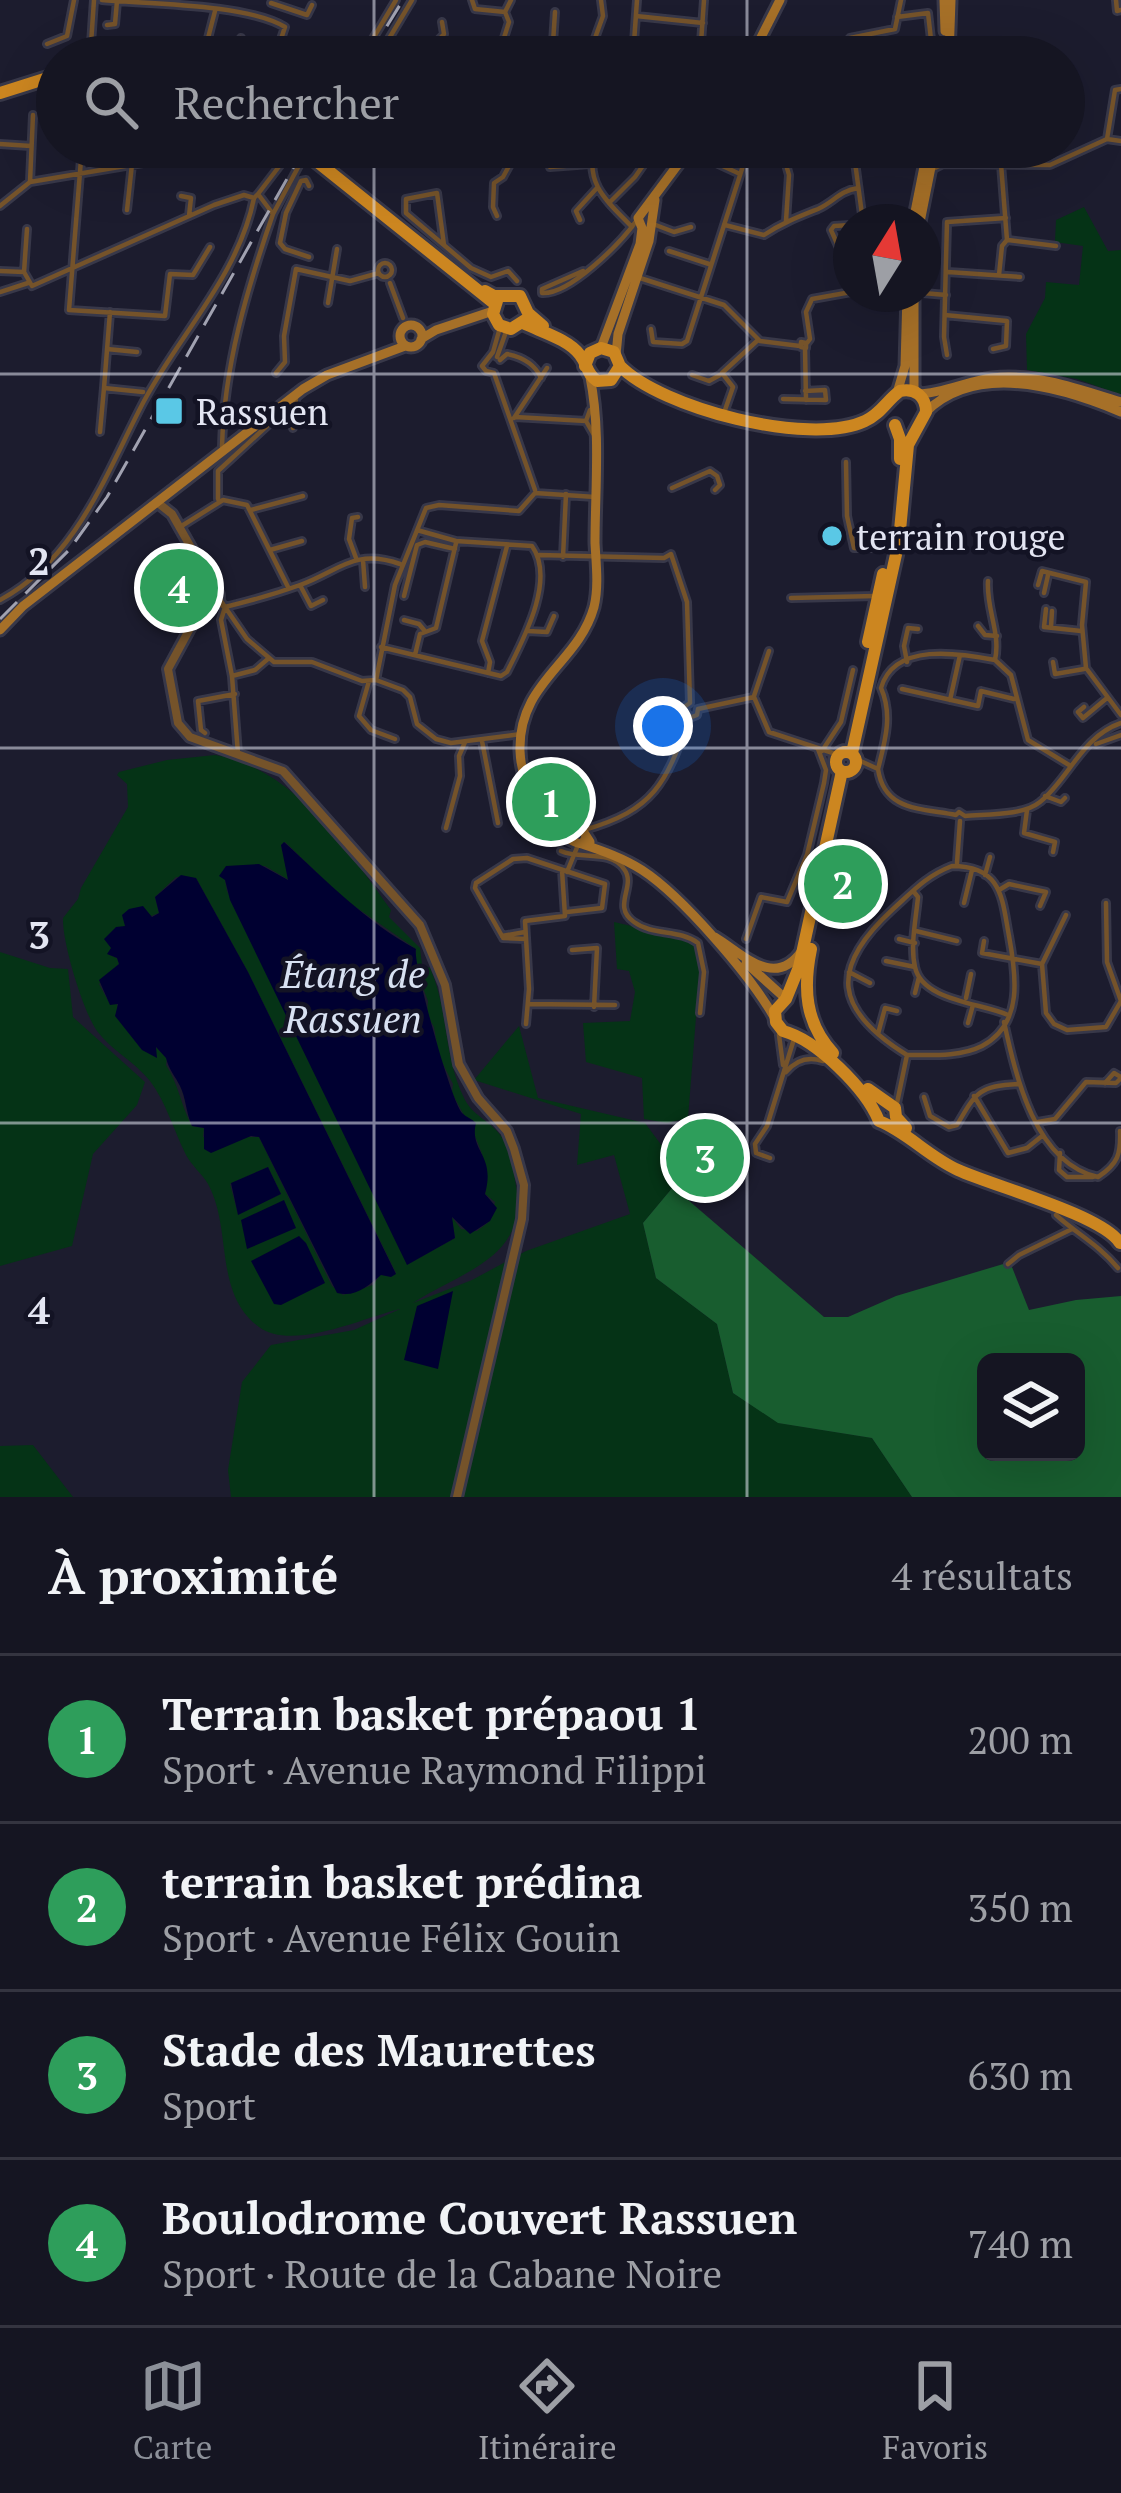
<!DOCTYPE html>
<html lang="fr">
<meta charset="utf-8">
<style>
body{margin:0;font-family:"PT Serif",serif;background:#1e1e2a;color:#f1f3f6}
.controls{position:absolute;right:36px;bottom:36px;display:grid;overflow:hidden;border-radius:18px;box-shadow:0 12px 48px #0002}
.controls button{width:108px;height:108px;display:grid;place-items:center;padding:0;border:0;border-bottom:3px solid #343440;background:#151522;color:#f1f3f6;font:60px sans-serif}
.compass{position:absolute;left:833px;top:204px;width:108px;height:108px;border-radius:50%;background:#151522;box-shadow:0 12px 48px #0002;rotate:11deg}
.you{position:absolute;left:663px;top:726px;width:42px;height:42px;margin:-30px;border:9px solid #fff;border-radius:50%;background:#1a73e8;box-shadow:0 0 0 18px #1a73e833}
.badge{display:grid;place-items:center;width:78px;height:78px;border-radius:50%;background:#8c9099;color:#fff;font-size:39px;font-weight:700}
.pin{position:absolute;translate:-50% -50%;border:6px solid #fff;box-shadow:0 3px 12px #0006}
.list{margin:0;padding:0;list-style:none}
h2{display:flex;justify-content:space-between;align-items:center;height:156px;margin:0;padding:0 48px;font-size:51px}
h2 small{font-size:39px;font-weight:400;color:#9d9fa5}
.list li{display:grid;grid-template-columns:78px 1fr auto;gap:36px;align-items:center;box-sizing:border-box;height:168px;padding:0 48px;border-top:3px solid #343440}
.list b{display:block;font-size:45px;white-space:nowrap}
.list p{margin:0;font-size:39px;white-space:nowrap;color:#9d9fa5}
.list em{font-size:39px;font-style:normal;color:#9d9fa5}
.icon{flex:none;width:66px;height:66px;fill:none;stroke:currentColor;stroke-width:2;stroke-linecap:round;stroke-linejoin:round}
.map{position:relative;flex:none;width:1121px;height:1497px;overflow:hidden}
.search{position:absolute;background:#151522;box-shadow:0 12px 48px #0002;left:36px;right:36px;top:36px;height:132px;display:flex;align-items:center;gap:30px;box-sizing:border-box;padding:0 42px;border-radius:66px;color:#9d9fa5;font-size:45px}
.sheet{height:828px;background:#151522}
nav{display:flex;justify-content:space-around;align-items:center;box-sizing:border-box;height:168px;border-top:3px solid #343440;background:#151522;font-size:33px;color:#9d9fa5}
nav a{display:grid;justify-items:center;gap:6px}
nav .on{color:#8c9099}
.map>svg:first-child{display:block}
.green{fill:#053316;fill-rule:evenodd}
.forest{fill:#185d2f;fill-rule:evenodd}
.water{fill:#000031}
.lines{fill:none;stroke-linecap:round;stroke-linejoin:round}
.minor-casing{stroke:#383849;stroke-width:10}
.tertiary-casing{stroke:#383849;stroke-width:14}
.secondary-casing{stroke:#383849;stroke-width:15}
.primary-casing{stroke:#383849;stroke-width:18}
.minor{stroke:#75532a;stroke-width:4.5}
.tertiary{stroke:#75532a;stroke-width:8}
.secondary{stroke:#a67028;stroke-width:9}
.primary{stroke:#cc8620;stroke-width:12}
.rail{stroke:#a1a2b1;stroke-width:3;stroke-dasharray:24 12;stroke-linecap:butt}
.primary-bridge-casing{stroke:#383849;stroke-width:18;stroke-linecap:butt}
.primary-bridge{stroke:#cc8620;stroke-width:12}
.grid{fill:none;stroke:#e3e5f2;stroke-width:3;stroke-opacity:0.55}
.poi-dot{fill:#5ac8e6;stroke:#131324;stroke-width:4.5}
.labels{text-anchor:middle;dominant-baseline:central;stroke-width:9;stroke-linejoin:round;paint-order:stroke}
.poi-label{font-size:36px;fill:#e3e5f2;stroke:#131324;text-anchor:start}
.water-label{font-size:39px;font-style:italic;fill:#d8e1f2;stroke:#131324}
.grid-label{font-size:39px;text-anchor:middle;font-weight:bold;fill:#e3e5f2;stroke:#131324;stroke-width:9;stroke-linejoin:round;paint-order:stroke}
</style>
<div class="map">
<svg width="1121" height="1497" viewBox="0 0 1121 1497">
<rect width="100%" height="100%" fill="#1c1c2e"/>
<path class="green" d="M 1084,207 L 1108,251 L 1121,250 L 1121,395 L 1077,379 L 1027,370 L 1026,334 L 1045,298 L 1046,282 L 1079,285 L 1083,246 L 1055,242 L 1056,220 Z
M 215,755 C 294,768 347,849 391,910 L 389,917 L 420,948 L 422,965 L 430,968 C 449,1010 443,1057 465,1100 C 474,1117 493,1122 503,1139 C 512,1156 514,1173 517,1192 C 526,1259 456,1274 413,1303 L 472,1280 L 526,1251 L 630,1214 L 614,1155 L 577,1165 L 581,1114 L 474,1080 L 519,1026 L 538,1098 L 645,1123 L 668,1154 L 673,1187 L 643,1223 L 656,1278 L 717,1324 L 733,1393 L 779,1423 L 872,1438 L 912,1497 L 231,1497 L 228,1470 L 242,1382 L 271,1345 L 354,1330 L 400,1309 C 365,1317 292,1352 259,1327 C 213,1293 233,1230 208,1184 C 202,1174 192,1166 186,1155 C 174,1131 166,1102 150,1081 C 135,1062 111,1050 97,1031 C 83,1011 62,942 63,918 L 78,899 L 81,888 L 128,807 L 127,784 L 117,775 L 119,772 L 167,760 ZM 285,842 L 344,899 L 416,949 L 414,965 L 428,1001 L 427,1015 L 434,1027 L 439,1056 L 453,1084 L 452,1093 C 468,1124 493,1159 485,1194 L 495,1202 L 490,1221 L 477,1231 L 461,1229 L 451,1216 L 455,1238 L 408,1264 L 227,891 L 225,880 L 232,866 L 265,866 L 289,880 L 281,845 ZM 176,877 L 196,878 L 248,972 L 396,1273 L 380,1275 L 373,1285 L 343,1295 L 332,1286 L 259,1137 L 203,1137 L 204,1128 L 192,1126 C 181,1106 179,1085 166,1065 L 167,1058 L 155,1046 L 142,1050 L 119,1018 L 117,1004 L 110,1004 L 99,984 L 119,964 L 117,958 L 108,954 L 125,926 L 159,913 L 155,897 ZM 268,1167 L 281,1194 L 238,1214 L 230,1184 Z
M 614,922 L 692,940 L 701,954 L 688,1118 L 667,1123 L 644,1119 L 642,1078 L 586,1062 L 583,1023 L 630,1021 L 635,992 L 629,971 L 617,969 Z
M 0,952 L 50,968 L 68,969 L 73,1017 L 145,1082 L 137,1105 L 93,1154 L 72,1246 L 0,1266 Z
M 691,1120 L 734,1130 L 719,1195 L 676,1185 Z
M 33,1445 L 73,1497 L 0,1497 L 0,1446 Z"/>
<path class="forest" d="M 673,1187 L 824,1317 L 848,1317 L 896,1296 L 1010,1262 L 1029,1310 L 1076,1300 L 1121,1296 L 1121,1497 L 912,1497 L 872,1438 L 778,1423 L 733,1393 L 717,1324 L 656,1278 L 643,1223 ZM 986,1362 L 1076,1362 L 1076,1452 L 986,1452 Z"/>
<path class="water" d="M 284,842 C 327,881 366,922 416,949 C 412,961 451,1101 462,1113 C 466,1117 472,1119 476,1123 C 469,1152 496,1154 485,1194 L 497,1208 L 490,1221 L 470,1234 L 452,1217 L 455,1238 L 407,1265 L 230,900 L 225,880 L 219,876 L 226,866 L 259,864 L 288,880 L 281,845 Z
M 181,875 L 196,878 L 248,972 L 396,1274 L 391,1277 L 381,1275 C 369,1285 356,1298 337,1293 L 259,1137 L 251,1136 L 211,1153 L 204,1149 L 204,1128 L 192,1126 C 186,1113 186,1098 180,1086 C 175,1076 169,1070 166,1058 L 156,1047 L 157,1058 L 142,1050 L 115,1016 L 118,1004 L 110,1005 L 99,980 L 119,964 L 117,958 L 107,954 L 111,948 L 104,939 L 116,927 L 125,926 L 122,915 L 129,909 L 143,906 L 152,917 L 159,913 L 155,897 Z
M 268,1167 L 281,1194 L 238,1215 L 231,1183 Z
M 284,1200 L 296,1228 L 247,1249 L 241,1220 Z
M 299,1236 L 306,1243 L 325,1283 L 281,1305 L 274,1304 L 251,1261 Z
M 453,1291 L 438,1369 L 404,1360 L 417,1306 Z"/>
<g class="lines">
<g class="minor-casing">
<path id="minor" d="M 94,0 L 91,44 L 95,53
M 102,0 C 150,4 247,4 285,27 L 275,57
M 472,0 L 475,9 L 505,12 L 511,0
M 1116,0 L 1117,11 L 1121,10
M 271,3 L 307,15 L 312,5
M 555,12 L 553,43 L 586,52
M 636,16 L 703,23
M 897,17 L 928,13 L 933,57
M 107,25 L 115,24 L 117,1
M 194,43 L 231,53 L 241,38
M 47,44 L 67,36 L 74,0
M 206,46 L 215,11
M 590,52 L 603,16 L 601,0
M 362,57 L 396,0
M 378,57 L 412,0
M 423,57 L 444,34 L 442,22
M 498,57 L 509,22 L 505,12
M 633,57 L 637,0
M 700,57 L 704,0
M 814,57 L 818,57
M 833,57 L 850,38 L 895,29 L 901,0
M 1107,139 L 1115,90 L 1121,89
M 0,144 L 31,146
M 82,147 L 69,310 L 165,316 L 170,274 L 193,275 L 210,247
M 275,147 L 288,155
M 547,147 L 550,167 L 590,164
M 595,147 C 584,184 608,202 632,227
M 781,147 L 789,175 L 786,221
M 853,147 L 863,222
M 721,148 L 722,147
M 688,150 L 740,174
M 935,168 L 943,164 L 1050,165 L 1107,139 L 1121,141
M 30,182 L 33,115
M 309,186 L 306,180 L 301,181 L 286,213 L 280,243 L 285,249 L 309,257
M 258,194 L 294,147
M 181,196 L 191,198 L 189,216
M 610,202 L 635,177 L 656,147
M 0,206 L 30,182 L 238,147
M 127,210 L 132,164
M 273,214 L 309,147
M 497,216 L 493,207 L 494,183 L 503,177 L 509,166 L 502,147
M 580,220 L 576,211 L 596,189
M 873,222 L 913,212
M 653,224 L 674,232 L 691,227
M 725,225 L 764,235 C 782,223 798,217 818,209 C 834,202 839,191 858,188
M 851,225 L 834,226 L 831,230 L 839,248 L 851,247
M 27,229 L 24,272 L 32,286 L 214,205 L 244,195 L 254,198 L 258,194
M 1008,240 L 1056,246
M 444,245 L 437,193 L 406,199 L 406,213 L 471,268 L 491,277 L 508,271 L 517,281
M 669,251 L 709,264
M378 270a7 7 0 1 1 14 0a7 7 0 1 1-14 0Z
M 0,271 L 24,272
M 583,271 L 542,289 L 542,293 C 569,295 620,244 637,220
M 948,272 L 1020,277
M 999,275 L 1002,246 L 1007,240 L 1001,164
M 637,277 L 724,305 L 760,341 L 800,346
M 390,283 L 403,318
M 0,292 L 28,283
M 923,293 L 946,295
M 328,303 L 337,249
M 110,312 L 104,388 L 143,392
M 945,315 L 1007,321 L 1006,346 L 993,349
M 651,329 L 653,342 L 682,344 L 687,341 L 749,147
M 499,331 L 493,352 L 482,366 L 486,371 L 494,373 L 535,490
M 801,342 L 806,343 L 806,348 L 801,347 Z
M 807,343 L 810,339 L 806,312 L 812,299 L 851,292
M 805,348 L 806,400
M 107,349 L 137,352
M 947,355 L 944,337 L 947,222 L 1006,218
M 497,357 L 507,329
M 500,360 L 507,354 C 522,357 535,364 541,378
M 276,373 L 285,362 L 284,336 L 296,269 L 350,281 L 379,273
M 692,375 L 709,381 L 720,375
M 783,399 L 826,400 L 825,390 L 805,391
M 590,410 L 586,421 L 594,435
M 725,410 L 733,387 L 722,373 L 758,340
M 515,417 L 586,421
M 514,418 L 547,368
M 293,428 L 296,398
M 100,432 L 104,388
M 222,447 C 224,366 247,289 273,214 L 258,194
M 846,462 L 847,516 L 854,548 L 889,548
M 672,488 L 710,471 L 717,476 L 720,485 L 715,490
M 218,499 L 218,471 L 268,425
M 251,510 L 303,496
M 180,527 L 223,500 L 247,505 L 288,587
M 270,550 L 302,541
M 539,555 L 664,558 L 671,554 L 687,602 L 690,703 L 684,707 L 689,718 C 666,784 654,810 584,830
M 563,557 L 566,494
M 356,558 L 349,539 L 352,518 L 358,517
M 363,560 L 365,587
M 988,581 C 986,609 1001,633 995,660
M 300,585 L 311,606 L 323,600
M 1038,585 L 1042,571 L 1086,582 L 1082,625 L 1086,668 L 1121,715
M 1044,593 L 1048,575
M 404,596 L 417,545 L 425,542 L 455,549
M 791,598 L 875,596
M 0,600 C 77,559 106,473 144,401 C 180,334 239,274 254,198
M 215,602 L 225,607 L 219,598
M 225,607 L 247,639 L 274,662 L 312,662 L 362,681 L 376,680 L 403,690 L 410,697 L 417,724 L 436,739 L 451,743 L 521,734
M 225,607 C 250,601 275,594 300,585 C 339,571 354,548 400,564
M 225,607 L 221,620 L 232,676 L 238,754
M 1046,609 L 1044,627 L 1081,631
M 404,620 L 419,624 L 424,630
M 978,626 L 985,635 L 997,636
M 1051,627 L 1052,611
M 528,631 L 547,632 L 554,616
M 381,647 L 501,676 L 507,672 C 523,640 556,580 532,546 L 456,541 L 417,530
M 415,655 L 420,634 L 436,628 L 456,543
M 995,660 L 1011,675 L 1028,740 L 1069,765
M 907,662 L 904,646 L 908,628 L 918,629
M 1053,662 L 1055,674 L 1084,669
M 488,673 L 490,662 L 482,641 L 507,546
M 232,676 L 255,670 L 269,658
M 376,680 L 395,585 L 426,508 L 439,505 L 519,511 L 535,493 L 595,497
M 369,681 L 359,716 L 371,730 L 395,739
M 902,689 L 978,706 L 981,691 L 1014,699
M 754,696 L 769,651
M 950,700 L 960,655
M 1084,707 L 1078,712 L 1083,718 L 1107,698
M 689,718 L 697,715 L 698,709 L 754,697 L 769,732 L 839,755
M 205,733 L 201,730 L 198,701 L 235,694
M 482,741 L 498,823
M 1096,744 L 1121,735
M 822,751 L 841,722 L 853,670
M 856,759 L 878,769 C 884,811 920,808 956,815 L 959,812 L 965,816 C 985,814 1023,816 1040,802 C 1068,780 1082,736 1121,723
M 878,769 C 885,741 893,715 881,688 C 894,642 959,653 995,660
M 1045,796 L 1061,802 L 1065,798
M 1027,810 L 1024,833 L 1055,842 L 1053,852
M 446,828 L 460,776 L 459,756 L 465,742
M 561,851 C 579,860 610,849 624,869 C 637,886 611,906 634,922 C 653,936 679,929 698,943 L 704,972 L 700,1013
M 957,863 L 960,821
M 952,866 C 1003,866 1002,900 1009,936 C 1016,974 1024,1024 982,1046 C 960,1057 931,1055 907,1055 C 834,1010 829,968 892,910 C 913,891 926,876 952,866 Z
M 567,872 L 578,845
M 985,875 L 990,857
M 999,890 L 1009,884 L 1046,892 L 1040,906
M 914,892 L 918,897 C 916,919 910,946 915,967 C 922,1001 982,1003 1008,1015
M 964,903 L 972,870
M 1066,915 L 1042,964 L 1046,1013 L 1054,1024 L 1067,1030 L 1106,1027 L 1121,1001 L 1107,962 L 1106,903
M 916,931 L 957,941
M 502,936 L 475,888 L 476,883 L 513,859 L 527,858 L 605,884 L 602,908 L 567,912
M 502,936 L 525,932
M 503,938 L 526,939
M 746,939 L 761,897 L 787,902 L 807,855 L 824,783 L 826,770 L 818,749
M 899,939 L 915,943
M 984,941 L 982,953 L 1042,964
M 572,950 L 597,948 L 594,1007
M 886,961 L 915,967
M 849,972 L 870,983
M 915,993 L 919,977
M 966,998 L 971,974
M 528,1004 L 615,1005
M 1004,1022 C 1016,1077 1035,1163 1098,1177 C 1118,1164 1121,1154 1120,1131
M 968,1023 L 973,1005
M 526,1024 L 529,989 L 525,921 L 565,916 L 562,870
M 878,1034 L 885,1008 L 897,1011
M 779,1035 L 783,1065
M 786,1072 C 796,1060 808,1056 823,1061
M 1105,1083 L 1114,1073 L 1121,1077
M 974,1096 L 1008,1153 L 1027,1148 L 1042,1136
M 924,1097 L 930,1116 L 949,1127 L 957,1125 C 976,1092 979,1086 1019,1084
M 897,1103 L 907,1055
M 1038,1122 L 1055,1119 L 1086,1082 L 1116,1083 L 1121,1078
M 1060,1153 L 1059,1170 L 1067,1177 L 1093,1177
M 770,1158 L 756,1153 L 755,1144 L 767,1126 L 794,1039
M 1056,1215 C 1077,1234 1099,1245 1118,1268
M 1008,1264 L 1019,1255 L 1072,1229"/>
</g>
<g class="tertiary-casing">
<path id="tertiary" d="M 158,503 L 172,514 L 215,590
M207 596a6 6 0 1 1 12 0a6 6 0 1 1-12 0Z
M 207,597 L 168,669 L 178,723 L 190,737 L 283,771 L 420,925 L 445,985 L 459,1064 L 478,1098 L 507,1131 L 514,1149 L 524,1185 L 522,1219 L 457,1497"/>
</g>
<g class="secondary-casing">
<path id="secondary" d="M 944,0 L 945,31
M 751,57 L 780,0
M 949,57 L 951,0
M 913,222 L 928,147
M 920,222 L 935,147
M 642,228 L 638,218 L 691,147
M400 336a11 11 0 1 1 22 0a11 11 0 1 1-22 0Z
M 421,339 L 436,330 L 493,311
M 601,348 L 640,244 L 642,228
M 616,355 L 618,334 L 649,241 L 655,200
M 914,391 L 914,294
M 897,393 L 905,366 L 907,294
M 919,394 C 944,393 967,381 992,378 C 1037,373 1079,389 1121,402
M 926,412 C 977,361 1064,388 1121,412
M 0,630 L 23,606 L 303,389 L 327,375 L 405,346
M 562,828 L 581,828 L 590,842
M 586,838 L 582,844 C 569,843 550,823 541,811 C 528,793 521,772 520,751 C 518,682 578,664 594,607 C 599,586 596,563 595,543 C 595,489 601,430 590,377
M 582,844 C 603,851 623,858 642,870 C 682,896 750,975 774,1017
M 715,937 C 743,954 774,989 801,952
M 746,963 L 786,999"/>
</g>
<g class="primary-casing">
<path id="primary" d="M 77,57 L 88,54 L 99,57
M 0,93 L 57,75
M 315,160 L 495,304
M 485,291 L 494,296 L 520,296 L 528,313 L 543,326
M 497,301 L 493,314 L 499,325 L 511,329 L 525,320
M 523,323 C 541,332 568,339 580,355 C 588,365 586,373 597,381 L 611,380 L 620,366 L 614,352 L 601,348 L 590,353 L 585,366
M 620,366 C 661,408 809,447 865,421 C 881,414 887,400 900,391 C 915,388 926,396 926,412 L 908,445 L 899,541 L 852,753
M 895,425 L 900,439 L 900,459
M 868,642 L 883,574
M836 762a10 10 0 1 1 20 0a10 10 0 1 1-20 0Z
M 842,771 L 799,967 L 786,999 L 775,1011 L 776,1022 L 783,1031 C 817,1040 866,1089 879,1121 C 907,1132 929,1157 958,1170 C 993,1186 1102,1215 1120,1243
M 811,949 C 803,988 805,1023 833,1053
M 868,1089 L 895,1108 L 896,1117 L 906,1128"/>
</g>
<use href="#minor" class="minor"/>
<use href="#tertiary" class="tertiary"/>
<use href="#secondary" class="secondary"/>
<use href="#primary" class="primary"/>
<path class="rail" d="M 368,57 L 403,0
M 0,619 L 69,550 L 107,497 L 305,147"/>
<g class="primary-bridge-casing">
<path id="primary-bridge" d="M 298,147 L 315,160"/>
</g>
<use href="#primary-bridge" class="primary-bridge"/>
</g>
<path class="grid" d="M 374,0 L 374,57M 747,0 L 747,57M 374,147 L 374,1497M 747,147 L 747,1497M 0,374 L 1121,374M 0,748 L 1121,748M 0,1123 L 1121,1123"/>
<g class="poi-dot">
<rect x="154" y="396" width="30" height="30" rx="6"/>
<circle cx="832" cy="536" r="12"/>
</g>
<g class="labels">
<g class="poi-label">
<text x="196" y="411">Rassuen</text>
<text x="856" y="536">terrain rouge</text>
</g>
<g class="water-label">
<text x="353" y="973">Étang de<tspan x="353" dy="45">Rassuen</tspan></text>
</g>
</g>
<g class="grid-label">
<text x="39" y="575">2</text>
<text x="39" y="949">3</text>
<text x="39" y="1324">4</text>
</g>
</svg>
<div class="controls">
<button><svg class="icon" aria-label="layers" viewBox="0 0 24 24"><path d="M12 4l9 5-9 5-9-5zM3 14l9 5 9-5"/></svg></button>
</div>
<svg class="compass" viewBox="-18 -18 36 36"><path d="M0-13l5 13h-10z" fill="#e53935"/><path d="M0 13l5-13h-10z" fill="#9d9fa5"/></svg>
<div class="you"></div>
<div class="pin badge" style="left:551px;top:802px;background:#2e9e5b">1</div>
<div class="pin badge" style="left:843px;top:884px;background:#2e9e5b">2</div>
<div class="pin badge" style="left:705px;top:1158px;background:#2e9e5b">3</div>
<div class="pin badge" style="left:179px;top:588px;background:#2e9e5b">4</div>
<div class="search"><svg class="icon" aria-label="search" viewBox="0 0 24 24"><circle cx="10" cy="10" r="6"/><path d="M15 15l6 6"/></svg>Rechercher</div>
</div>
<section class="sheet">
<h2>À proximité<small>4 résultats</small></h2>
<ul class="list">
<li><span class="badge" style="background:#2e9e5b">1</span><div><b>Terrain basket prépaou 1</b><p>Sport · Avenue Raymond Filippi</p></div><em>200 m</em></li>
<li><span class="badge" style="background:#2e9e5b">2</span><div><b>terrain basket prédina</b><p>Sport · Avenue Félix Gouin</p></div><em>350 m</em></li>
<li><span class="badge" style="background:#2e9e5b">3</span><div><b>Stade des Maurettes</b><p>Sport</p></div><em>630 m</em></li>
<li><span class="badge" style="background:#2e9e5b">4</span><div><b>Boulodrome Couvert Rassuen</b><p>Sport · Route de la Cabane Noire</p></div><em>740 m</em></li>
</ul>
</section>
<nav>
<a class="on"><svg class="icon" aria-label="map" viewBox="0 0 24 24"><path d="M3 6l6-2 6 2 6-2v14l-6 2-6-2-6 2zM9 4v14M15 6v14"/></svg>Carte</a>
<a><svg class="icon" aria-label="directions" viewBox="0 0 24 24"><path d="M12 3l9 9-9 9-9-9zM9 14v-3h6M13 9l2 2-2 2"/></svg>Itinéraire</a>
<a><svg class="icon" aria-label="saved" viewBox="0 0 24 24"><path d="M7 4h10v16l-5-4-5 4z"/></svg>Favoris</a>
</nav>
